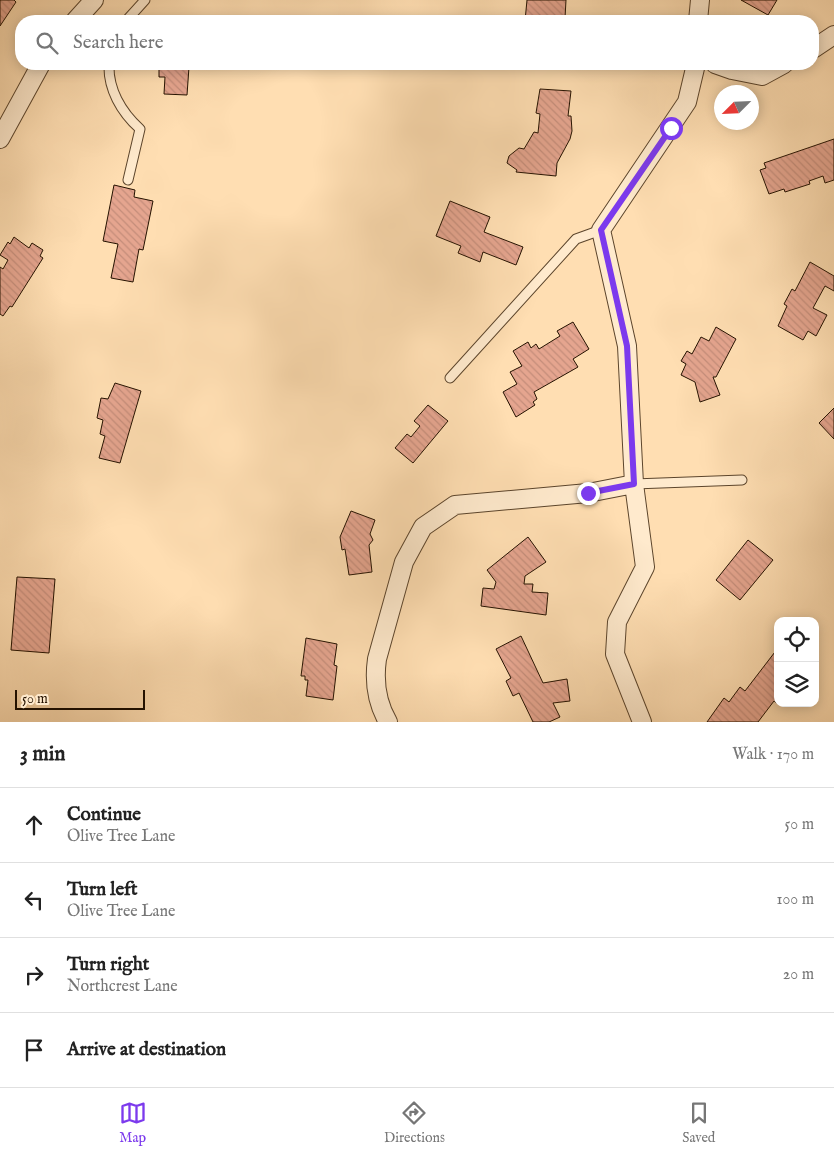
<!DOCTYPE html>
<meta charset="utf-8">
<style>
body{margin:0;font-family:"IM FELL English",serif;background:#f6f6f6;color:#222}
.controls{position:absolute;right:15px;bottom:15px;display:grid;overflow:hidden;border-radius:10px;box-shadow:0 2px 12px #0003}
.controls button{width:45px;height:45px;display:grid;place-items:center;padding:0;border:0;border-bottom:1px solid #e0e0e0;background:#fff;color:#222;font:25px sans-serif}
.compass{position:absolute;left:714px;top:85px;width:45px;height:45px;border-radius:50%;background:#fff;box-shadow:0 2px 12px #0003;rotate:246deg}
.scale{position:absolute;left:15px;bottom:12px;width:130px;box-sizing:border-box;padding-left:5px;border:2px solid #251200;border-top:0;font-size:14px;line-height:18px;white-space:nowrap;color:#251200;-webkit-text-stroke:4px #ffeacd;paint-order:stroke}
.stop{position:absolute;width:15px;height:15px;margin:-11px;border:4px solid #7c3aed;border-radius:50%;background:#fff}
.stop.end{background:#7c3aed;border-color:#fff;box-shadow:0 1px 5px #0008}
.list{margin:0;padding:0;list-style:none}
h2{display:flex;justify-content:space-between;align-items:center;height:65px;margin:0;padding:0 20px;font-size:21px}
h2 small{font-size:16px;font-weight:400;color:#767676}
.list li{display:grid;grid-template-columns:32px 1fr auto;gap:15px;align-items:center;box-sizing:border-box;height:75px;padding:0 20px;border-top:1px solid #e0e0e0}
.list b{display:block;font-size:19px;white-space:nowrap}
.list p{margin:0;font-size:16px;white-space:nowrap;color:#767676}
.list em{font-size:16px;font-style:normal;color:#767676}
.icon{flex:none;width:28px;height:28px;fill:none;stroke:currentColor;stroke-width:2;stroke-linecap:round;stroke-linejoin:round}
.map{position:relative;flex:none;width:834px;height:722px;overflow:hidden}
.search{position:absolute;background:#fff;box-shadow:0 2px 12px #0003;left:15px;right:15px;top:15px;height:55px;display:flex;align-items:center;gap:12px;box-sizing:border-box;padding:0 18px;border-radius:20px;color:#767676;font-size:19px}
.sheet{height:365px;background:#fff}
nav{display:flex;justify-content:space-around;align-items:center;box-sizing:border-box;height:70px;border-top:1px solid #e0e0e0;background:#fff;font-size:14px;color:#767676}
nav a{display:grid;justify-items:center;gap:2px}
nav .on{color:#7c3aed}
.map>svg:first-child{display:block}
.building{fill:url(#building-back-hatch);stroke:#251200}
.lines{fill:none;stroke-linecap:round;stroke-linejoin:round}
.service-casing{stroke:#5c452c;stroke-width:11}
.minor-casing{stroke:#5c452c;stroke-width:20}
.service{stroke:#ffeacd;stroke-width:9}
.minor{stroke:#ffeacd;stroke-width:18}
.route{stroke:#7c3aed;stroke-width:6}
</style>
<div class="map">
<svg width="834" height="722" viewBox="0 0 834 722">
<defs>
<pattern id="building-back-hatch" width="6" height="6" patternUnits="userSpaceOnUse" patternTransform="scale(1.25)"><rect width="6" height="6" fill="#e5a58f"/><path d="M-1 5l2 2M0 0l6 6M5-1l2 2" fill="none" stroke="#c48d7a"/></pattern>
</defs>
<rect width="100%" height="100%" fill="#ffdeb2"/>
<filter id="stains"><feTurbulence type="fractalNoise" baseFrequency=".004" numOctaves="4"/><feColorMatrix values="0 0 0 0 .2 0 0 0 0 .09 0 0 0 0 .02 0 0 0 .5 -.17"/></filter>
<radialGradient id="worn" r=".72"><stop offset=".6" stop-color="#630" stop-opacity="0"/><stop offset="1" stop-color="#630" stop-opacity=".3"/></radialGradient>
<path class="building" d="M 0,0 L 14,0 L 16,2 L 0,26 Z
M 527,0 L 566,0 L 565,18 L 576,19 L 576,21 L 525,21 Z
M 741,0 L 777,0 L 768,15 Z
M 159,64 L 200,64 L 200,68 L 189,67 L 187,95 L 164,94 L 165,77 L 159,77 Z
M 540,89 L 571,91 L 568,116 L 571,116 L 572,131 L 570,139 L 557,163 L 556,176 L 516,172 L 517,170 L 507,163 L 509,156 L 519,148 L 524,149 L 534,132 L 538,133 L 540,114 L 536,113 Z
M 834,139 L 834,180 L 825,183 L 823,176 L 809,181 L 810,184 L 785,192 L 784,189 L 769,194 L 760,170 L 766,168 L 764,163 Z
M 114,185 L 135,190 L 134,197 L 153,201 L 143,250 L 139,249 L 133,282 L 111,278 L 118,244 L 103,241 Z
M 450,201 L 490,217 L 484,232 L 523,247 L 516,265 L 483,252 L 480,262 L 458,253 L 461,246 L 436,236 Z
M 14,237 L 29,248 L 32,243 L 43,250 L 40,256 L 43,258 L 12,307 L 10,306 L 3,316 L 0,314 L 0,267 L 3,269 L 8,260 L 0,255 L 8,242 L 10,244 Z
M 810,262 L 834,276 L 834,291 L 825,286 L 813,308 L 827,315 L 816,336 L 808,331 L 803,340 L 778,326 L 787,306 L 784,304 L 792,289 L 795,291 Z
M 573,322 L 589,349 L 573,359 L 578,367 L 534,392 L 537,399 L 533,402 L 535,405 L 516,417 L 503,392 L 517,384 L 510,372 L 522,366 L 513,351 L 528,342 L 531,348 L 536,344 L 539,349 L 560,336 L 557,331 Z
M 716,327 L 736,339 L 716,377 L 713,377 L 720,395 L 700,402 L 695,382 L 681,375 L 686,364 L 681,361 L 687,351 L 692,354 L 701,337 L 709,341 Z
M 115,383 L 141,391 L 120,463 L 99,458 L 105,436 L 100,434 L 103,420 L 97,418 L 101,398 L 108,399 Z
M 428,405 L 448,421 L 413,463 L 395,448 L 407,434 L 411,437 L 420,426 L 414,421 Z
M 834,408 L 834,439 L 819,423 Z
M 351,511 L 375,520 L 370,534 L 373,540 L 369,545 L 372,572 L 349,575 L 345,549 L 342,550 L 340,537 Z
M 528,537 L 546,562 L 525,576 L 524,584 L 533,584 L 532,592 L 548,593 L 546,615 L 481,606 L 483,588 L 494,589 L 496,582 L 487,570 Z
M 748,540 L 773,560 L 740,600 L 716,580 Z
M 17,577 L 55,579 L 49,653 L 11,650 Z
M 521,636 L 543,683 L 567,679 L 570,701 L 553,703 L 560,717 L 549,722 L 533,722 L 519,693 L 513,696 L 506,681 L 511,678 L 496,649 Z
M 306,638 L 337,644 L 334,665 L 337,666 L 333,700 L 306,696 L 308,680 L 305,680 L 305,676 L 301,676 Z
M 778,648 L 778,704 L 774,701 L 758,722 L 707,722 L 724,698 L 729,702 L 740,687 L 745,691 Z"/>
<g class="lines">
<g class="service-casing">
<path id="service" d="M 126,21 L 145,0
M 109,64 C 108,89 121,112 140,129 L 128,180
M 450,378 L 576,239 L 601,230
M 634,484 L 742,480"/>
</g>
<g class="minor-casing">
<path id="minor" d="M 75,21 L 94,0
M 698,21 L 700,0
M 813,49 L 834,35
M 715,64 L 732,70 L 762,76 L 784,64
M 0,139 L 41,64
M 388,722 C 377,703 374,680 377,659 L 404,562 L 423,527 L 455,505 L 588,493 L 634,484
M 642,722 L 615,654 L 617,622 L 645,567 L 634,484 L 627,346 L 601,230 L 687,102 L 696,64"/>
</g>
<use href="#service" class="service"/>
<use href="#minor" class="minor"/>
</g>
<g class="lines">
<path class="route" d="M 588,493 L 634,484 L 627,346 L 601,230 L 671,128"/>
</g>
<rect width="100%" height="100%" filter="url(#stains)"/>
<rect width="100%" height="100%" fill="url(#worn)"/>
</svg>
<div class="controls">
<button><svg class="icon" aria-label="locate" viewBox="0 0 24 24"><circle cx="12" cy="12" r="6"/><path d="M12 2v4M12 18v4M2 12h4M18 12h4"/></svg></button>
<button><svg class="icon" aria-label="layers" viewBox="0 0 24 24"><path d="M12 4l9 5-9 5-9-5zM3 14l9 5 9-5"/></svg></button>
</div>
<svg class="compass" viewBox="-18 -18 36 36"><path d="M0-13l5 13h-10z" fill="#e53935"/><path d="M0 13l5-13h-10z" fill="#767676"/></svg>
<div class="scale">50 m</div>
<div class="stop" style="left:671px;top:128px"></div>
<div class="stop end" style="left:588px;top:493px"></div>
<div class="search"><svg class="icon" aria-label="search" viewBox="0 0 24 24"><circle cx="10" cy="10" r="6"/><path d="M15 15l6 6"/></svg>Search here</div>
</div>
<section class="sheet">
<h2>3 min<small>Walk · 170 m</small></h2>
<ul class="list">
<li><svg class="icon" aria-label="ahead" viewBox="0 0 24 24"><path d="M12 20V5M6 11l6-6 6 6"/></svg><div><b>Continue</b><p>Olive Tree Lane</p></div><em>50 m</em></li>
<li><svg class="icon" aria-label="left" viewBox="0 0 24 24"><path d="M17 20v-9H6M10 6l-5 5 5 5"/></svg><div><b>Turn left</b><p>Olive Tree Lane</p></div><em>100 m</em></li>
<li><svg class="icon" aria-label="right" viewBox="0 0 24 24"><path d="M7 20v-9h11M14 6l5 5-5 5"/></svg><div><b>Turn right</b><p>Northcrest Lane</p></div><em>20 m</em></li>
<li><svg class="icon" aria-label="arrive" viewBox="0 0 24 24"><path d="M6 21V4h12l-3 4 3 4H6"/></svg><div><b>Arrive at destination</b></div></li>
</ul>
</section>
<nav>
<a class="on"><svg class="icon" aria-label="map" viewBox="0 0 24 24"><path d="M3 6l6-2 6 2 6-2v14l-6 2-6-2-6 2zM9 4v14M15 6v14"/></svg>Map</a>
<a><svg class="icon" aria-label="directions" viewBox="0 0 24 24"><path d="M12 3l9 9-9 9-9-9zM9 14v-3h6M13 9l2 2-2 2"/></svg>Directions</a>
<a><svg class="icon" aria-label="saved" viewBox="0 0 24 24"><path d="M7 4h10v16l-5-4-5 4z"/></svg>Saved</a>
</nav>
